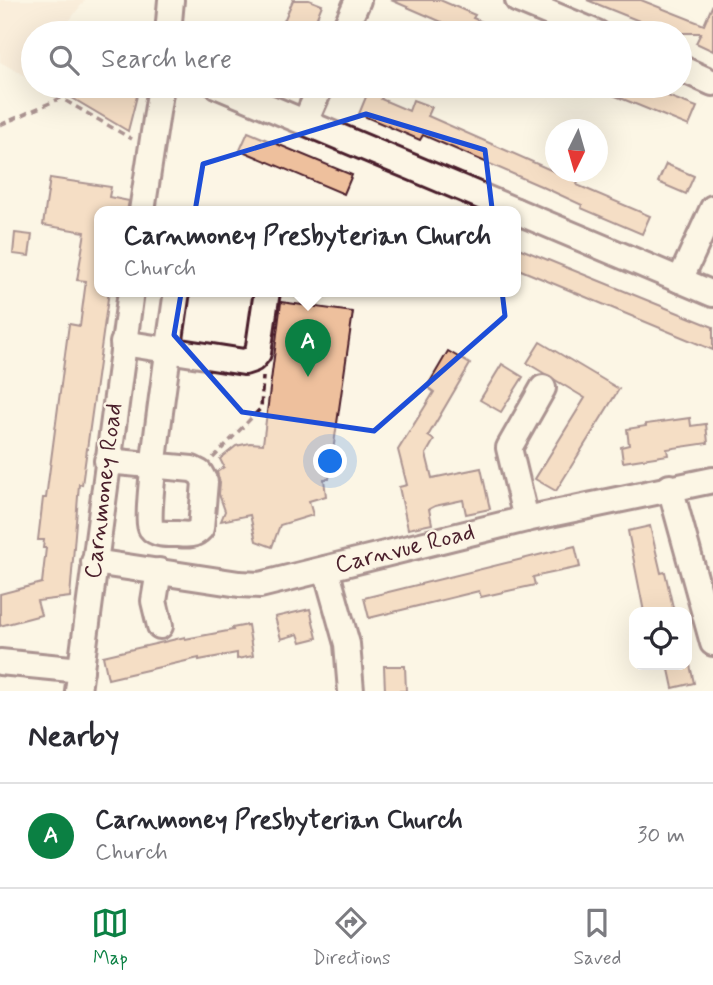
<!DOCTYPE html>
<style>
:root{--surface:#fff;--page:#f2f2f3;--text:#2b2b33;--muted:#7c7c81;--line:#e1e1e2;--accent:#0b8043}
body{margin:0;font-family:Mynerve,sans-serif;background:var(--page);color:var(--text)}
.controls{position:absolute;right:21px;bottom:21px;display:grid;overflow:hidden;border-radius:14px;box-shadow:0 7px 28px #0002}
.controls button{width:63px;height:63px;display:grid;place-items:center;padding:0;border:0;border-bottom:2px solid var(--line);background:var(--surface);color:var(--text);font:35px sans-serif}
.compass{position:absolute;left:545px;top:119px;width:63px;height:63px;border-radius:50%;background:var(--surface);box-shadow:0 7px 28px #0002;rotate:185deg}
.you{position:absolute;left:331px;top:462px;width:24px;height:24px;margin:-18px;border:5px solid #fff;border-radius:50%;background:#1a73e8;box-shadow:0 0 0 10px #1a73e833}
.badge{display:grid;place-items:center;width:46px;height:46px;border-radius:50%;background:var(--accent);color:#fff;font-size:23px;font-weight:700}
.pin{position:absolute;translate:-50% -58px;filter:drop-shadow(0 2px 4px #0008)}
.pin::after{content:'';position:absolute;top:37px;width:24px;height:21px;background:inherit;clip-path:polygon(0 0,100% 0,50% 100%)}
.popup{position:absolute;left:94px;top:206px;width:427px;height:91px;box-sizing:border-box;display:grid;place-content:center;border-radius:14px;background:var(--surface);filter:drop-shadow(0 2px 5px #0005);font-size:23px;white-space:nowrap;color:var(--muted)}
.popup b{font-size:26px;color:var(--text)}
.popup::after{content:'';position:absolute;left:50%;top:100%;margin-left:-14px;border:14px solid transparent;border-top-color:var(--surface)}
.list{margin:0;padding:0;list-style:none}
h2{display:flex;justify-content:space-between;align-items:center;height:91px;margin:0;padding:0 28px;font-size:30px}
h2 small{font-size:23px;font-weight:400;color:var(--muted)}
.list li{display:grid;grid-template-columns:46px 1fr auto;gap:21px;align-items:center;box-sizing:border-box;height:105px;padding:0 28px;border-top:2px solid var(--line)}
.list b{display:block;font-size:26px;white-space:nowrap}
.list p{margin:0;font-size:23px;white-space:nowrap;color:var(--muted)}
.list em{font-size:23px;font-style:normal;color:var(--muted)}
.icon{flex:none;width:38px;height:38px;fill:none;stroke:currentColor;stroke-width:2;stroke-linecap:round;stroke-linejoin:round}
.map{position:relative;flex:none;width:713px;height:691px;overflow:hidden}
.search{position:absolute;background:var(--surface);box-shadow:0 7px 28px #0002;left:21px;right:21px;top:21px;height:77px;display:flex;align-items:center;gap:18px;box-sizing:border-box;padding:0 24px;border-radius:38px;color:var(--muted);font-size:26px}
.sheet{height:196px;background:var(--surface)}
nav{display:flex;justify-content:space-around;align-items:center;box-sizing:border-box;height:98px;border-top:2px solid var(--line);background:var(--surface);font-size:19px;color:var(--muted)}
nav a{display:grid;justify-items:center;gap:4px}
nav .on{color:var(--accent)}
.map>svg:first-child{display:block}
.built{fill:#f8e5cf}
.building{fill:#eec09d;stroke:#4a1f2b;stroke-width:2}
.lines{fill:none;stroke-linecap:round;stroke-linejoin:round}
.minor-casing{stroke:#4a1f2b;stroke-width:30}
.path{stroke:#4a1f2b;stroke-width:3.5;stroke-dasharray:7 5;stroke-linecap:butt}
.minor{stroke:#fcf5e5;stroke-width:24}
.marked{fill:none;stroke:#1d4ed8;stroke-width:5;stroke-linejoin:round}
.labels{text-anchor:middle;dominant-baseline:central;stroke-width:5;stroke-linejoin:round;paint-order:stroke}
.street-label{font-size:24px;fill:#4a1f2b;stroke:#fcf5e5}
</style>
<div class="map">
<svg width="713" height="691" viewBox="0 0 713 691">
<rect width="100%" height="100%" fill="#fcf5e5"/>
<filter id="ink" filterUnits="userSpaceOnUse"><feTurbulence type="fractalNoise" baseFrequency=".0143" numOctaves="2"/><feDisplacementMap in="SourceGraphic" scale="14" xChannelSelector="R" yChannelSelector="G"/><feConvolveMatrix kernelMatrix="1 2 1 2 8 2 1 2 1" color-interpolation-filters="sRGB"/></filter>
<g filter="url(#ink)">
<path class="built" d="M0,0H85L60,33H33V69L27,77L0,62Z"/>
<g class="building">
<path d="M293,0H309L322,5L311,32L284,21Z"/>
<path d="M391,0H440L475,15L473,18L508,33H467Z"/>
<path d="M587,0H641L704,25L713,4V51L696,43L701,33H669Z"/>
<path d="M52,86H116L138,92L128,131Z"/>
<path d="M591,86H641L697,107L689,126Z"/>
<path d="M370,87L384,93L381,99L409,111L413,100L432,107L428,116L578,182L577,185L650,216L642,234L581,208L582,205L543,187L423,135L420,140L359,114Z"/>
<path d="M248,132L352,175L344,194L240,150Z"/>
<path d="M666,164L694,176L686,194L658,182Z"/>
<path d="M50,178L111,187L109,197L129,201L127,211H100V291H109L82,485L79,484L70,597L37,601L41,615L0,626V594L42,583L46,548H43L44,540H38L43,498H46L69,324L80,326L86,281L77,280L85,232L43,225Z"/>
<path d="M15,233L32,235L29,256L13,254Z"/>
<path d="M516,247L713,327V350L516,268Z"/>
<path d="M281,302L353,312L329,479H324L326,496L309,501L313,515L280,525L272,547L256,541L250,515L221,521L225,511L219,494L220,483L217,472L224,467L220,459L236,446L250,443L263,444Z"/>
<path d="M540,342L619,389L556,491L535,479L585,398L527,363Z"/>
<path d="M448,351L470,364L428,436L434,440L426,454L432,478L481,468L490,509L466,514L463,500L435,506L429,509L432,524L408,529L399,487L407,485L398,450L434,392L427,387Z"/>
<path d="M502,364L523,377L501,412L480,400Z"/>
<path d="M690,418L691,426L706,424L708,443L667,449L668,455L623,462L621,447L629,445L627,429L646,426V424Z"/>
<path d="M650,526L661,573L665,572L674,612H644L628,531Z"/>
<path d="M575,546L580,567L533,577L535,585L481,597L479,591L369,618L364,598Z"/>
<path d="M310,609L317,638L301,642L298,634L281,639L275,617Z"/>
<path d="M248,625L253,656L237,659V653L199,660V658L108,679L103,656L185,637V639L233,630L232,628Z"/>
<path d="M668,665H690L694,683L673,688Z"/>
<path d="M384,666H405L406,691H385Z"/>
</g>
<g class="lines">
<defs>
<g id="minor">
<path d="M518,0L597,33"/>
<path d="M168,33L171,0"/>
<path d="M343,33L358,0"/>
<path d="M680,68L713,83"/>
<path d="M218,86L516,211"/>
<path d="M305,122L321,86"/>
<path d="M142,211L161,86"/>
<path d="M516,211L713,294"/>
<path d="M680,280L713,208"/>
<path d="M123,343L244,362L253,359L258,353L267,291"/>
<path d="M107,461L192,469L200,473L205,482L201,528C194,536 187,535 177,534C169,534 156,535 151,528C143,516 173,320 177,291"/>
<path d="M670,487L713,643"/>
<path d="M526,519L509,448L543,388"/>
<path d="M94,562L239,584L260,585L526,519L713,480"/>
<path d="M326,569L347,644L351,691"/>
<path d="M159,571L154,601L160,626"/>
<path d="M0,662L81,670"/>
<path d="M78,691L131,291"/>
</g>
</defs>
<use href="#minor" class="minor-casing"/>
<g class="path">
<path d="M0,125L61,98L132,139"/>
<path d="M213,458L261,408L263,377"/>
</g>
<use href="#minor" class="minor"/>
</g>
</g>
<path d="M0 0H713V691H0ZM366,114L485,150L505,316L374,431L242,412L174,335L203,164Z" fill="#fcf5e5" fill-opacity=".55" fill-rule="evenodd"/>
<path class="marked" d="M366,114L485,150L505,316L374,431L242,412L174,335L203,164Z"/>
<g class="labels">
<g class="street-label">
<text transform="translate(104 491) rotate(-83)">Carnmoney Road</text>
<text transform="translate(405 549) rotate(-14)">Carnvue Road</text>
</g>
</g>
</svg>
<div class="controls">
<button><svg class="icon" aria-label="locate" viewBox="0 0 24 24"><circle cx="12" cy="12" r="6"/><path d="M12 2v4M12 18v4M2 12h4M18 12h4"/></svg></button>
</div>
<svg class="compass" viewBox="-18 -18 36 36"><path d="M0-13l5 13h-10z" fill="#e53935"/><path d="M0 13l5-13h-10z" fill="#7c7c81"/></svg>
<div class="you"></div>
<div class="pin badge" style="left:308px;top:377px">A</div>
<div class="popup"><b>Carnmoney Presbyterian Church</b>Church</div>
<div class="search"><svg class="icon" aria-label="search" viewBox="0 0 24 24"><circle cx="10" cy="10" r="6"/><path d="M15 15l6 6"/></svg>Search here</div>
</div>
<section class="sheet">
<h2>Nearby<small></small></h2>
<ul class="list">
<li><span class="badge">A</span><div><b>Carnmoney Presbyterian Church</b><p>Church</p></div><em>30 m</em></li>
</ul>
</section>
<nav>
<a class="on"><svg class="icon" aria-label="map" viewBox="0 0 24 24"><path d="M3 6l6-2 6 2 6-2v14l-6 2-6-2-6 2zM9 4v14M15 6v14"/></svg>Map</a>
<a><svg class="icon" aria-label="directions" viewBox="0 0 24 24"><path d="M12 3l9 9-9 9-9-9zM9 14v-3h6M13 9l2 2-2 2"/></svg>Directions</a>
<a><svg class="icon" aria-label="saved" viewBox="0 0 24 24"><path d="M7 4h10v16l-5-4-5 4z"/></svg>Saved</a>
</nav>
